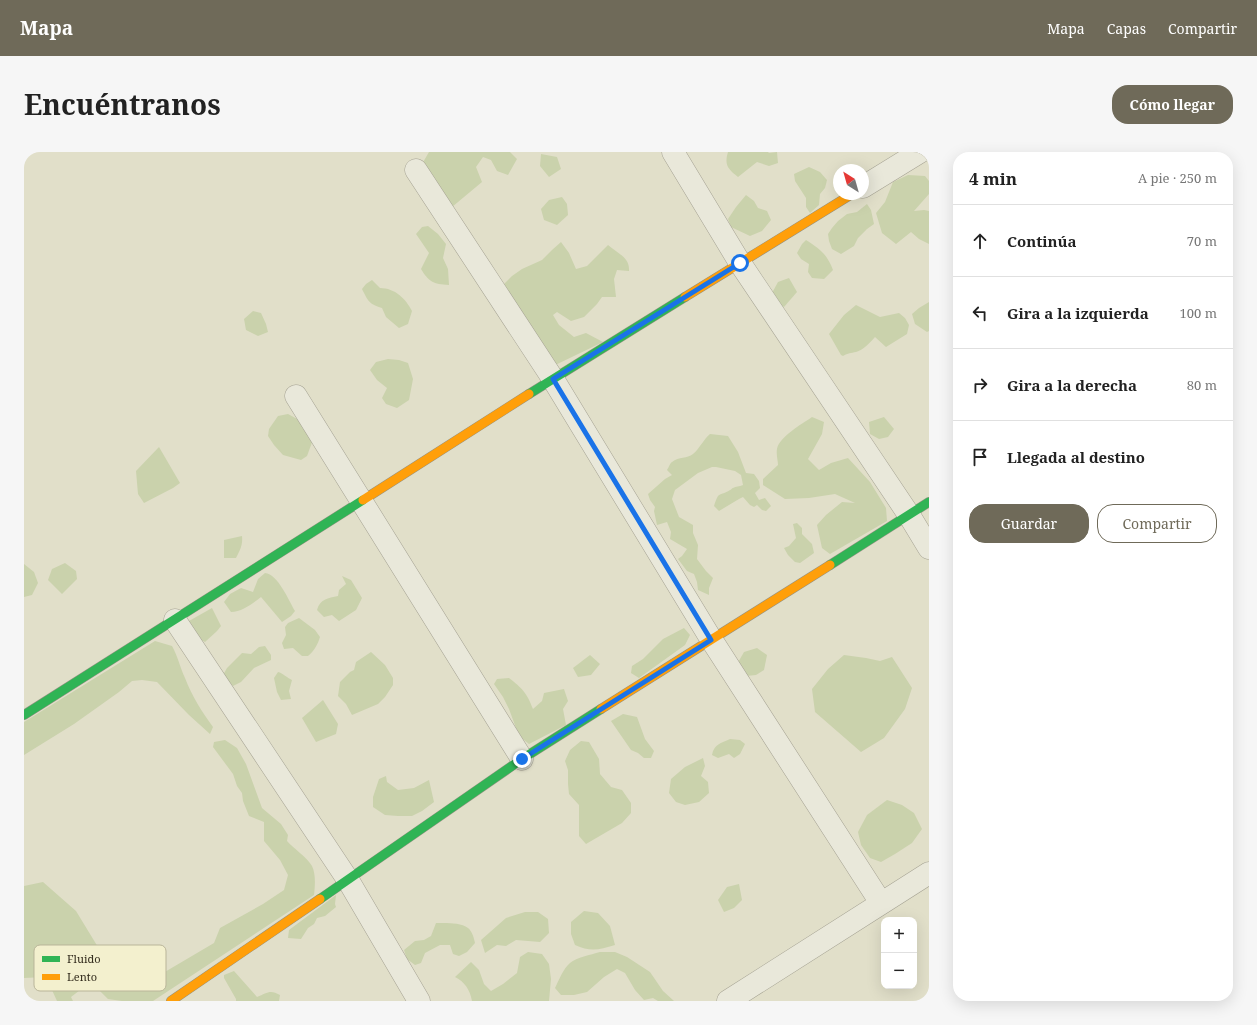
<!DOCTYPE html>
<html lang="es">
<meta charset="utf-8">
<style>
:root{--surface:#fff;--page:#f6f6f6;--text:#222;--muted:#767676;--line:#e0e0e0;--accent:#6f6a59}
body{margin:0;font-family:"Noto Serif",serif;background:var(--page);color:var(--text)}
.controls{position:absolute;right:12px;bottom:12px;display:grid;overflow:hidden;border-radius:8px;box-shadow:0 4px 16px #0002}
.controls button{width:36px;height:36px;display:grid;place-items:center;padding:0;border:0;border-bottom:1px solid var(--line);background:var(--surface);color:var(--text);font:20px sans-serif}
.compass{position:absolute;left:809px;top:12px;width:36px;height:36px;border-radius:50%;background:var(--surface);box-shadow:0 4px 16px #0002;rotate:323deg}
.stop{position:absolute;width:12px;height:12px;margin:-9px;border:3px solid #1a73e8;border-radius:50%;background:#fff}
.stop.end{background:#1a73e8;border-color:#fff;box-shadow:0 1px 4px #0008}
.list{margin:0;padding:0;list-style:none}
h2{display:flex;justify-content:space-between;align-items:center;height:52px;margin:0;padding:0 16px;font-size:17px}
h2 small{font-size:13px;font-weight:400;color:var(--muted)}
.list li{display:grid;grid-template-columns:26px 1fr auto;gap:12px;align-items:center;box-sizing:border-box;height:72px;padding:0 16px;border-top:1px solid var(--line)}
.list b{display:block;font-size:15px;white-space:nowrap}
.list em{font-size:13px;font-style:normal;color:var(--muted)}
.actions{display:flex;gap:8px;padding:12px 16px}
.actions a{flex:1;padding:9px 0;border:1px solid var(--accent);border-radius:16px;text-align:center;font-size:14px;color:var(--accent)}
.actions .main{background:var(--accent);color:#fff}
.icon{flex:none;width:22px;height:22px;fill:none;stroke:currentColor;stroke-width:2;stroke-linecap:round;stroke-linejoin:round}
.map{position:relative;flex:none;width:905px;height:849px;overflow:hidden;border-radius:16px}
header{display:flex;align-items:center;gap:24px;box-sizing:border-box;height:56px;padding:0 20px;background:var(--accent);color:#fff}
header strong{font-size:19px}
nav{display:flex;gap:22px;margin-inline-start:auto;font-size:14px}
.intro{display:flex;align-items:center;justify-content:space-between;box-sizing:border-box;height:96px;padding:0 24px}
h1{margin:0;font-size:28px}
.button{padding:10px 18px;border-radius:16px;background:var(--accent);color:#fff;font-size:14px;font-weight:700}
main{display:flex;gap:24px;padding:0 24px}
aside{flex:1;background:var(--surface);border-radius:16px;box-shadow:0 4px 16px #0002}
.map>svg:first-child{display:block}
.green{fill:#cad2ac}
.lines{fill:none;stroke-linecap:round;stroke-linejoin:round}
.street-casing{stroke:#a5a293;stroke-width:23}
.fast-casing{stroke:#959283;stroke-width:10}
.slow-casing{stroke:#959283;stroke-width:10}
.street{stroke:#e9e8da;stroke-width:22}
.fast{stroke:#30b455;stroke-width:9}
.slow{stroke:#ff9f0a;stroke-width:9}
.route{stroke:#1a73e8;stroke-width:5}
.key{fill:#f3f0ce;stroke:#b9b599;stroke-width:1}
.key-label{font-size:11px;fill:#322b1c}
</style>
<header>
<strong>Mapa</strong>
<nav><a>Mapa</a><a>Capas</a><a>Compartir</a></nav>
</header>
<div class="intro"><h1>Encuéntranos</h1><a class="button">Cómo llegar</a></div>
<main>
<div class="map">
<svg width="905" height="849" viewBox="0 0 905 849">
<rect width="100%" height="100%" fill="#e1dfc9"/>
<g class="green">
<path d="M405,0H486L493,7L484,23L473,19L467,8L459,5L452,15L458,30L428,55L398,12Z"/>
<path d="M704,0H744L745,1L753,0L754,11L745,14L733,10L714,25C704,17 700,13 704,0Z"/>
<path d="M517,2L533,5L537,17L525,25L516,14Z"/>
<path d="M785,15L796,20L803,28L801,36L796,42L795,53L786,61L782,55V46L771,29L770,22Z"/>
<path d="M884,23L901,24L905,29V42L890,59L900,58L905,59V92L895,87L887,80L872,92L858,81L852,61L861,50L869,30Z"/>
<path d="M722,43L730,49L734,56L743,59L747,68L738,79L726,84L707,75L704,67L712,55Z"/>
<path d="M538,45L543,52L544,63L533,73L520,68L517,57L525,48Z"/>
<path d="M843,52L847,58L850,72L843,77L834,86L830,94L817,102L808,97L805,89L804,82L808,76L814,69L823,62L833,60Z"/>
<path d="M404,74L414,82L422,92L419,106L424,117L425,133C409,132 405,130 397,117L405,101L392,82L398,75Z"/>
<path d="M782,88C796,97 803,102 809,118L800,127L788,126L784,120L785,112L777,107L773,101L778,92Z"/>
<path d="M537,90L545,101L552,117L563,114L584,93C594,102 606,105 605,119L593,118L590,127L592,145H578L573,152L560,165L547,169L533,160L529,163L535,173L550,185L562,181L579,190L523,217L480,132L488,124L498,117L518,108L528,98Z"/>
<path d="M765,126L773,140L760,155L749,149L748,141L754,130Z"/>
<path d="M348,128L356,136C371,136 382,147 388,159L384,172L375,176L362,165L358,156C345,152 344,149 338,137L342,132Z"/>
<path d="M905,150V179L903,180L891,172L888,162L895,156Z"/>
<path d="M832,153L856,165L875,161L881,166L885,173L883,182L862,195L851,185C846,191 839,198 832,200C827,201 824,201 819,204L817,203L805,182L820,163Z"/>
<path d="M229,159L237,161L242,172L244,180L234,184L222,178L220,167Z"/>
<path d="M364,207L375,208L384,211L389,227L385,248L373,256L362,252L358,246L363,236L353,228L346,218L352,210Z"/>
<path d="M264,262L277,269L290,285L283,304L277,308L259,303L250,293L244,284L245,277L254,264Z"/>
<path d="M788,265L800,270L798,282L784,307L795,318L807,311L824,306L846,330L862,356L863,369L806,402L798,396L793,373L802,363L818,350L831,351L811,342L785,346L761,347L739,333V327L754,313C754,309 752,302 753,297C755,285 778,272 788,265Z"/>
<path d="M860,265L870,277L864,285L855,287L846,282L845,270Z"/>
<path d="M686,282L704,284L714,300L722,321L730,322L735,329L736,336L731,341L735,348L741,346L747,354L742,359L738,358L733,353L730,355L726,353L719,345L715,347L695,359L690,354C695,338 695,345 706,338C707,338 708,336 709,336C712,334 715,335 719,333L717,323L711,319L692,315H688L674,321L651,338L648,347L655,365L669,373V381L674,393L673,407L682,419L689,426L685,436V443L674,438L673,430L670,422L663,419L654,407L658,404L663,397L646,387L647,380L643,370L633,373L630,359L631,355L626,348L624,342L641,327L648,323L643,318C645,315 646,311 648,310C655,304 663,307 669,302C676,296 679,288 686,282Z"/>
<path d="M135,295L156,331L149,336L120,351L114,342L112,319Z"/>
<path d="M773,371L778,376V382L788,392L790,401L776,411L771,410L764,403L760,396L765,394L772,386L769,372Z"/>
<path d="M218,384C219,393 216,398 212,406H200V388Z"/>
<path d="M41,411L52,419L53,427L38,442L24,428L28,417Z"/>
<path d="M0,412L10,420L14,431L8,443L0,445Z"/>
<path d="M241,421C254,422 265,449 271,459L267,464L258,470L237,445C228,452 218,460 207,460L200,450L206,442L217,436L229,440L234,427Z"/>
<path d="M318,424L327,428L338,446L332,458L315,469L308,463L300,465L293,458C296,447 304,446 314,444L315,438L322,432Z"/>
<path d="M188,456L197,474L193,479L181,490L166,482L165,469Z"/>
<path d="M275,466L291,478L296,485C294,492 290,499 284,504H278L269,496L260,497L258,491L262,483L261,475L264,471Z"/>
<path d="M660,476L666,483L661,493L615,526L607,521L608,514L619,507L639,487Z"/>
<path d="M131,489L148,494C154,505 156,515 161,526C168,544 178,560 189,575L186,582L165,563L133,530L118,528L108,529L95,540L50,572L0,603V570Z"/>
<path d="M241,494L247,503V508L230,516L217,530L209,534L199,523L203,516L218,501L227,502L235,495Z"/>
<path d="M733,496L743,503L740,518L732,523L722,524L712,514L720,500Z"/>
<path d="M347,500L361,513L369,526V533L361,545L354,552L328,563L322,552L314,544L316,530L326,520L330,518L332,510Z"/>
<path d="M566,503L576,512L567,523L554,525L549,516Z"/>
<path d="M820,503L842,506L856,509L868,505L888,536L881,557L860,586L837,600L791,560L788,537L804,517Z"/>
<path d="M254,520C259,521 263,526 268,528L265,539L267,547L257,548L253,540L250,526Z"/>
<path d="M485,526C498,536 503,541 509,557L518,549L520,541L540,537L544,549L539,557L542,573L505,592L495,584L485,557L479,545L470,532L473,527Z"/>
<path d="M299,548L314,572L312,582L292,590L278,566Z"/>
<path d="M599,562L613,565L621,587L630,599L627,606H620L614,601L607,598L587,569Z"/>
<path d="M706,587L716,588L721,592L716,602L710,606L705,602L694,606L688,603C690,592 697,591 706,587Z"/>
<path d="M201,588L213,596L222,612L238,656L257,672L264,683L263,689C270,697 283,705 288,714C292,722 291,734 290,743L129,849H98L84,847L70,833L81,822L88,819L100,826L121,835L134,824L190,791L196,776L239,752L260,738L264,723L256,708L240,689V670L225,664L219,649L218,641L213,634L209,622L189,595L190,590Z"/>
<path d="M557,589L565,590L575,607L576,622L587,635L598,638L607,651V661L598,671L562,692L555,684V653L545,642L544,632V618L541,609L546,598Z"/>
<path d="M679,606L681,614L677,624L684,630L685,641L675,650L661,653L652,650L645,641L647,627L661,615Z"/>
<path d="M362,624L363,630L374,638L390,636L405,628L410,650L398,659L388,664H374L361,663L349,655V645L355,627Z"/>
<path d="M863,648L878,653L890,661L898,677L888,691L871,702L857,710L846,706L837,693L834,680L843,663Z"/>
<path d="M19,730L52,759L77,800L78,814L73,825L47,845L49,849H33L22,825L0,826V734Z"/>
<path d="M715,732L718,748L710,756L700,760L694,748L703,735Z"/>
<path d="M312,743L311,752L312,755L301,764L293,766L290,772L284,776L277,787L264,786L265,778Z"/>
<path d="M560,759L574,761L586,774L591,793C575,798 566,800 551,793L547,782V770Z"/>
<path d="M501,760H514L524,767L525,781L516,790L492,788L482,794L473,793L461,801L457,788L482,766Z"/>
<path d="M412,771C421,771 436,770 444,776C448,779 450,786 451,791L443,800L435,804L429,802L426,793H416L401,801L397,811L391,813L383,807L380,798L391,789L400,788L407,784Z"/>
<path d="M504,800L518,802L525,812L527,827L525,849H448C446,838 441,830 431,825L447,810L455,818L460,832L467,839L479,832L493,821L496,805Z"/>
<path d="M576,800H591L603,805L626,820L639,839L650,849H634L629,846L620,848L611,838L601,821L593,817L580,825L563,840L550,843H537L531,836C535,828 539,817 546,811C553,805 566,803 576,800Z"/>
<path d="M210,819L233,845C243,841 246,837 256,843L255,849H212V847L200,826V823Z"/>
</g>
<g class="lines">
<defs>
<g id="street">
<path d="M649,0L716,111L885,363L905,396"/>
<path d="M392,18L529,227L687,487L857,751"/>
<path d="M839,35L896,0"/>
<path d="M272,244L498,607"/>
<path d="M151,468L324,728L395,849"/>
<path d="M704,849L905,721"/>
</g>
<g id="fast">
<path d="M505,242L661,145"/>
<path d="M806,413L905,350"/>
<path d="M0,563L339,348"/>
<path d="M296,747L498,607L577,557"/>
</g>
<g id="slow">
<path d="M661,145L828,42"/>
<path d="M339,348L505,242"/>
<path d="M577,557L806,413"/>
<path d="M147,849L296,747"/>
</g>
</defs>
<use href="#street" class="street-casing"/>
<use href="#fast" class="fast-casing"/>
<use href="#slow" class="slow-casing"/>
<use href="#street" class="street"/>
<use href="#fast" class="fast"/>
<use href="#slow" class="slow"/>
</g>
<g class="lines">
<path class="route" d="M498,607L687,488L529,227L716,111"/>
</g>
<rect x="10" y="793" width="132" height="46" rx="6" class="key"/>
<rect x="18" y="804" width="18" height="6" fill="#30b455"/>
<rect x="18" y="822" width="18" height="6" fill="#ff9f0a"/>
<g class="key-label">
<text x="43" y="811">Fluido</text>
<text x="43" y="829">Lento</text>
</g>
</svg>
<div class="controls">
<button>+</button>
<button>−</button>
</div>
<svg class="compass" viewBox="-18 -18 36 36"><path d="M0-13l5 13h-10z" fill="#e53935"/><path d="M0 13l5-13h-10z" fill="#767676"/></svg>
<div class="stop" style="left:716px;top:111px"></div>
<div class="stop end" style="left:498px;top:607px"></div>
</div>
<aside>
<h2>4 min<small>A pie · 250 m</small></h2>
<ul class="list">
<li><svg class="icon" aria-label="ahead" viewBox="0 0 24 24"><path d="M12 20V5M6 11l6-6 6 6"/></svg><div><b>Continúa</b></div><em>70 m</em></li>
<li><svg class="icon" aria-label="left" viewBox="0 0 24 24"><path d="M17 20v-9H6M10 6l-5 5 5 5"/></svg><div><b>Gira a la izquierda</b></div><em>100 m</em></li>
<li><svg class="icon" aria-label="right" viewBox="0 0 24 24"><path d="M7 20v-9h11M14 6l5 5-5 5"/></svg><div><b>Gira a la derecha</b></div><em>80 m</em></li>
<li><svg class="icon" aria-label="arrive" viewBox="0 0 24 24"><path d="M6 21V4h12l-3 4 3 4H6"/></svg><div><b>Llegada al destino</b></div></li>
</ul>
<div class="actions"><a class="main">Guardar</a><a>Compartir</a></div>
</aside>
</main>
